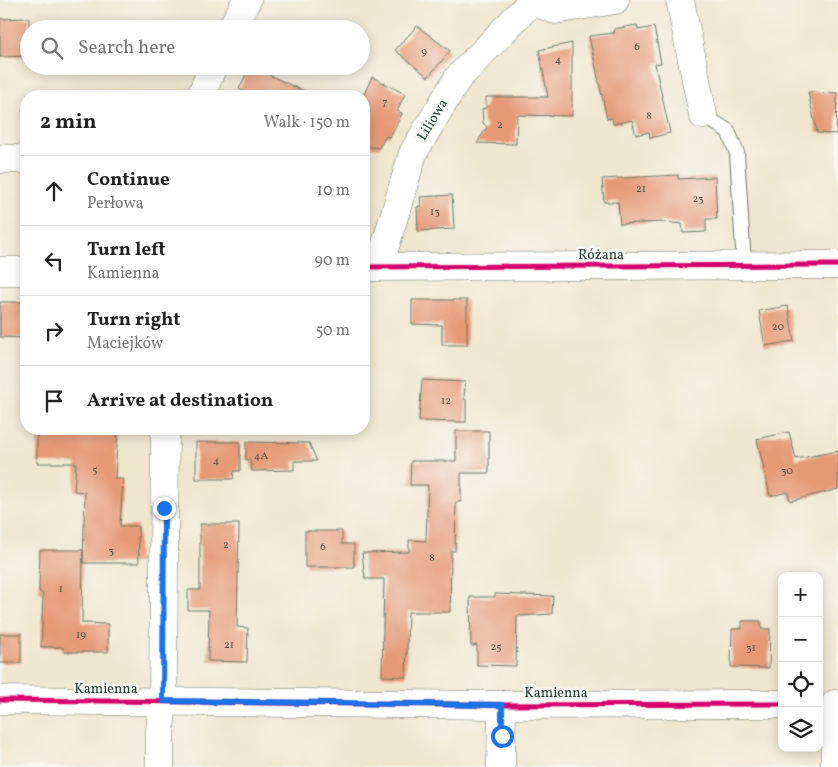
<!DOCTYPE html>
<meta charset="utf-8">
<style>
:root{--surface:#fff;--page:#f2f2f2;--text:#222;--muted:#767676;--line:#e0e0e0}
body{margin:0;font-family:Vollkorn,serif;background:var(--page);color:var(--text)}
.controls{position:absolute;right:15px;bottom:15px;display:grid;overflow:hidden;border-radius:10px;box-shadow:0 2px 12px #0003}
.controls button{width:45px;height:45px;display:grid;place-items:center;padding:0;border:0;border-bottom:1px solid var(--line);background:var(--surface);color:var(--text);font:25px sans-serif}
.stop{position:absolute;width:15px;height:15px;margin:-11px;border:4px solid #1a73e8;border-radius:50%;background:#fff}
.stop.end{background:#1a73e8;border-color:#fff;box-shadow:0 1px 5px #0008}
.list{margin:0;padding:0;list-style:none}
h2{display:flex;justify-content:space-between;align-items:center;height:65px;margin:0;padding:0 20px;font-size:21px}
h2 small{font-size:16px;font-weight:400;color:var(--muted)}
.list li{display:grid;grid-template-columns:32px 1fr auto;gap:15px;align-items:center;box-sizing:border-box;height:70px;padding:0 20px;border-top:1px solid var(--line)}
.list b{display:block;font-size:19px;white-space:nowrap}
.list p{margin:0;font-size:16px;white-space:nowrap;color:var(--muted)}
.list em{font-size:16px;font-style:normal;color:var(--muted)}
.icon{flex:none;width:28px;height:28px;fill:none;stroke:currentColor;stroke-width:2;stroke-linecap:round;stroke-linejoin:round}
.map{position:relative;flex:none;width:838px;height:767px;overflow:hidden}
.search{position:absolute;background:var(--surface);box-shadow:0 2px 12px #0003;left:20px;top:20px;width:350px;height:55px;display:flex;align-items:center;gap:12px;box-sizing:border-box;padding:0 18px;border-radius:28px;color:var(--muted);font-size:19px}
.panel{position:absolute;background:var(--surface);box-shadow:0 2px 12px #0003;left:20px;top:90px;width:350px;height:345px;border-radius:20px}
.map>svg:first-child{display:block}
.building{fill:#e69975}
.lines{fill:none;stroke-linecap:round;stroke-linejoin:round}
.lane-casing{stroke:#68786a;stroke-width:16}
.street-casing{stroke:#68786a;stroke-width:29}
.lane{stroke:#fff;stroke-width:14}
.street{stroke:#fff;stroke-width:28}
.cycleway-casing{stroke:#f6f6f2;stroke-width:8}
.cycleway{stroke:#d6006c;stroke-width:5}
.route{stroke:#1a73e8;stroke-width:6}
.labels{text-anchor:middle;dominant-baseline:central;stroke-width:5;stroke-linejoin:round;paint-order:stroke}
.number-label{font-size:11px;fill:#515444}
.street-label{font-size:14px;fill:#1f3d34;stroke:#f6f6f2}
</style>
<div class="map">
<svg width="838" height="767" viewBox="0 0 838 767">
<rect width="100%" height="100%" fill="#f6f6f2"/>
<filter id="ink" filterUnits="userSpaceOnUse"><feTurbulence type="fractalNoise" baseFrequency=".02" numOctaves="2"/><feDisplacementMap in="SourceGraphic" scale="10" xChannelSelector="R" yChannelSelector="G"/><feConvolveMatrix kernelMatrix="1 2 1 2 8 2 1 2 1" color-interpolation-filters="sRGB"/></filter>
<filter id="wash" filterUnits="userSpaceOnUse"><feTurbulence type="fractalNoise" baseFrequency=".0096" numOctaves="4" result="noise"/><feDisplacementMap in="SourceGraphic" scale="20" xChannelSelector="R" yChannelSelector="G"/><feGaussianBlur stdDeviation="1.12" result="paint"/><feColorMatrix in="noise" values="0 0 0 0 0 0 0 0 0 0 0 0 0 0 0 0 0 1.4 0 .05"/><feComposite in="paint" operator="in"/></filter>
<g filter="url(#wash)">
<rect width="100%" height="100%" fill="#efe6ce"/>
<g id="blocks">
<g class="building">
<path d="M29,18V56L0,57V19Z"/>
<path d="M637,25L638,30L654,27L661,63L655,64L670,133L650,138L649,132L636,135L632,120L613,124L612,118L607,119L589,36L615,33L614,29Z"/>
<path d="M417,26L450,51L428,77L395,50Z"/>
<path d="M572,43V116L517,115L516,144L477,143L487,127L483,123L482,109L486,108V97H548L539,50Z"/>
<path d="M250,66L314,96H253L239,89Z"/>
<path d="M372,77L405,94L397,111L402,113L396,126L389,137L386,136L379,148L364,146V94Z"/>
<path d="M808,92L837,93L836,134L817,133Z"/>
<path d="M678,175V179L715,177L717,219H706V232L683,233L682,224L665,222L620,224L618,202H604L602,179Z"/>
<path d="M452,195L454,229L418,231L417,207L421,206L420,197Z"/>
<path d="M412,300H467V345H442V325L412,324Z"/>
<path d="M0,302H26V338L0,337Z"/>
<path d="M788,306L794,341L765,346L759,311Z"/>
<path d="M422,380L465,382L464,399L466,400V422L419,421Z"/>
<path d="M76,429H118L115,479H123L120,526H138L139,563H83L85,492L74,491L76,463H37V431L76,432Z"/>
<path d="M456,431H489V473H461V502H456L455,551H451L450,612H408L406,677L382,676L384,579H365L362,553L409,552V540L426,541L428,485H410L411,461H456Z"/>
<path d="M789,432L796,459L838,451V489L790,501L788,492L770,496L757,439Z"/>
<path d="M196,442H240V471H234L233,479H196Z"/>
<path d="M246,442L309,443L317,461H294V470L252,471L250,460H246Z"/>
<path d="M200,524H239L237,627L248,628L247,662L208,661L209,610H188V590H200Z"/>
<path d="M305,531H342V544H354V567H305Z"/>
<path d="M40,550H83L82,623L108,624V652H63V647H41L43,594L39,591Z"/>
<path d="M495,594L553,596L552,614L517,616L516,666L477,665V645L471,646L470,597H495Z"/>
<path d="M742,621H761V629H770L769,668L731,667L732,629H742Z"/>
<rect x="0" y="634" width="21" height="29"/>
</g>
</g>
</g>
<g filter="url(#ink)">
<use href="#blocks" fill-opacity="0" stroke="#68786a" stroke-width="1"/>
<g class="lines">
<defs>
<path id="lane" d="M703,115L728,131L737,153L744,265"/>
<g id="street">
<path d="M680,0L703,115"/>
<path d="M532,1L555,10L615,0"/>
<path d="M231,29L247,0"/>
<path d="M201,96L213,66"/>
<path d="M0,159H26"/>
<path d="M384,266V250L413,153L458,78L533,0"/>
<path d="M364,267L838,265"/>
<path d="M0,271H26"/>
<path d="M0,700L502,705L782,704"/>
<path d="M160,767V730L163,701L165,429"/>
<path d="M501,767L502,705"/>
<path d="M835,767V704"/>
</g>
</defs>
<use href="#lane" class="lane-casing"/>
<use href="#street" class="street-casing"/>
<use href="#lane" class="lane"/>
<use href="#street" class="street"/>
<defs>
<g id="cycleway">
<path d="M364,267L838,265"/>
<path d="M0,700L502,705L782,704"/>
</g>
</defs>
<use href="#cycleway" class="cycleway-casing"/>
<use href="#cycleway" class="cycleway"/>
</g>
</g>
<g class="lines" filter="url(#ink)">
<path class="route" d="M164,508L163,701L502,705V736"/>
</g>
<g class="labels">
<g class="number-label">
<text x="637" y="47">6</text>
<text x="424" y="52">9</text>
<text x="558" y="60">4</text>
<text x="385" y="102">7</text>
<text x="649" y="116">8</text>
<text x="500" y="125">2</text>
<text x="641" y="189">21</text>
<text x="698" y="199">23</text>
<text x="435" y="212">13</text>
<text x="778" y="327">20</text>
<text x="446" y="401">12</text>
<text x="261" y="456">4A</text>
<text x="216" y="461">4</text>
<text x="95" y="470">5</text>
<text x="787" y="471">30</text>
<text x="226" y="545">2</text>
<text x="323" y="547">6</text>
<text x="111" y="551">3</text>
<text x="432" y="558">8</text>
<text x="61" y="589">1</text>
<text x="81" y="635">19</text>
<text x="229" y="645">21</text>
<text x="496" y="647">25</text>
<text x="751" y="648">31</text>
</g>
<g class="street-label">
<text transform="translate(433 120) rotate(-59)">Liliowa</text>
<text x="601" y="255">Różana</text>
<text x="106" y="689">Kamienna</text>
<text x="556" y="693">Kamienna</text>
</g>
</g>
</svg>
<div class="controls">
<button>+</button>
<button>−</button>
<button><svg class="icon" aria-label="locate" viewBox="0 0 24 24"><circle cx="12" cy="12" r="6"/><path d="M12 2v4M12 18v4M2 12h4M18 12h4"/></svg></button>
<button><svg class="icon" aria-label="layers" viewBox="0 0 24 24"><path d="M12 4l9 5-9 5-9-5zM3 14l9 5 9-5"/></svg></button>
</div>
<div class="stop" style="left:502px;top:736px"></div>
<div class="stop end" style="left:164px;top:508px"></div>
<div class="search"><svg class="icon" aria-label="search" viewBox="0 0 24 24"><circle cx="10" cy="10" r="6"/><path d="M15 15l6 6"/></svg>Search here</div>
<section class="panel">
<h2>2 min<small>Walk · 150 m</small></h2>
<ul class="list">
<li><svg class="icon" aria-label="ahead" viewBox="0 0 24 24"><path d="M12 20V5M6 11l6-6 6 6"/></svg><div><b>Continue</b><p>Perłowa</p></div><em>10 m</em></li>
<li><svg class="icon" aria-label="left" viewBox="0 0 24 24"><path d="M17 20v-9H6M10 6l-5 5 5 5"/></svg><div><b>Turn left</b><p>Kamienna</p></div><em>90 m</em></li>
<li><svg class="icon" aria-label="right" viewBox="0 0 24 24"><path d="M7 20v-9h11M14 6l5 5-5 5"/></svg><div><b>Turn right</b><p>Maciejków</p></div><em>50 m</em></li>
<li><svg class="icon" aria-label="arrive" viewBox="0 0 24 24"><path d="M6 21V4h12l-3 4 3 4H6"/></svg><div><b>Arrive at destination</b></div></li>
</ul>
</section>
</div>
